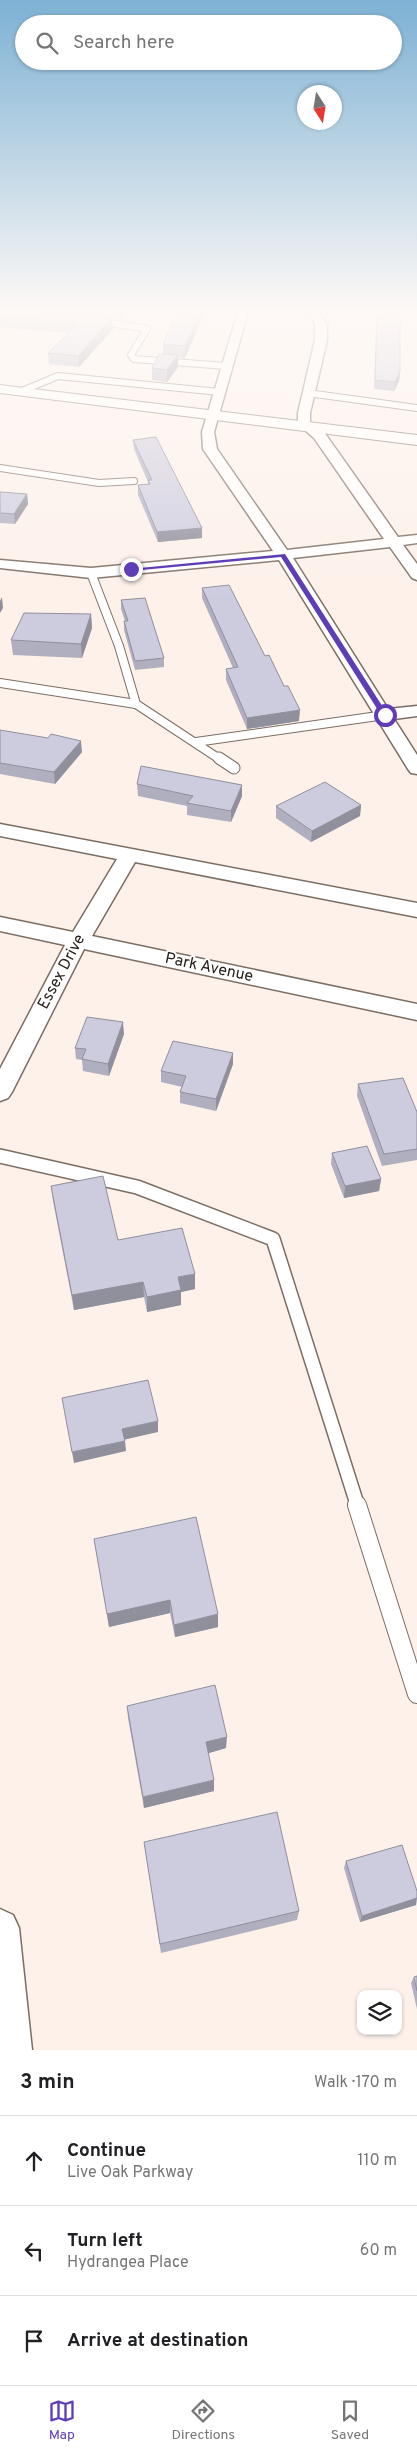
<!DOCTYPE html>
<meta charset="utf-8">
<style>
:root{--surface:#fff;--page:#f2f2f2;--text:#202124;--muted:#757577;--line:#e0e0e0;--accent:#5f3db6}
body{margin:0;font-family:Overpass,sans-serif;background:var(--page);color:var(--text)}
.controls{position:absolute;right:15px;bottom:15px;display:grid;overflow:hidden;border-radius:10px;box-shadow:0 1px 4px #0004}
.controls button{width:45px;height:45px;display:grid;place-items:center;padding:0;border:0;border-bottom:1px solid var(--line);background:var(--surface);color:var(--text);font:25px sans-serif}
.compass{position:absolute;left:297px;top:85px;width:45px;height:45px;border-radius:50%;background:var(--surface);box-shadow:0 1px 4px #0004;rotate:168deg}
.stop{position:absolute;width:15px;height:15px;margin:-11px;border:4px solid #5f3db6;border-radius:50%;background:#fff}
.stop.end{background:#5f3db6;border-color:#fff;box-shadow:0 1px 5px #0008}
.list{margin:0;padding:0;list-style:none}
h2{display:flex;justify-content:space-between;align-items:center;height:65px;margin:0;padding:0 20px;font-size:21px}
h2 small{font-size:16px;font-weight:400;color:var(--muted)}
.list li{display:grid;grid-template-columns:32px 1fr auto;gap:15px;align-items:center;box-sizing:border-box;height:90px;padding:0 20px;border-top:1px solid var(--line)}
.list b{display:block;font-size:19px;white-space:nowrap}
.list p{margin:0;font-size:16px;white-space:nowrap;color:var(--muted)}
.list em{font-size:16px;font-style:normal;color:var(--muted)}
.icon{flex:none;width:28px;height:28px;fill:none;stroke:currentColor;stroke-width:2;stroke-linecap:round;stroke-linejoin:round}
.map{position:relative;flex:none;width:417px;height:2050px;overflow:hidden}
.search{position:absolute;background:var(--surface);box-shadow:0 1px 4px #0004;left:15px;right:15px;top:15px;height:55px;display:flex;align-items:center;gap:12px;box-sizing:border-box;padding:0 18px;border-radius:28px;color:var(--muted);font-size:19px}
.sheet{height:335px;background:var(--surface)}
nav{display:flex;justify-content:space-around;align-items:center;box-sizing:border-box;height:70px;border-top:1px solid var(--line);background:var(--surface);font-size:14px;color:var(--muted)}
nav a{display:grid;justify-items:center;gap:2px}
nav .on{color:var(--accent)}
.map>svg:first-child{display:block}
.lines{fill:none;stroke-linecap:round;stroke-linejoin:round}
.lane-far4-casing{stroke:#7c6d62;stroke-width:8}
.lane-far3-casing{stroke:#7c6d62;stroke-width:10}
.lane-far2-casing{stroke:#7c6d62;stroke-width:13}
.lane-far1-casing{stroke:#7c6d62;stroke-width:16}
.lane-casing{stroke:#7c6d62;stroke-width:20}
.street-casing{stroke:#7c6d62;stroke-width:3}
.primary-casing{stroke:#7c6d62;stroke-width:2}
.lane-far4{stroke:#fff;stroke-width:6}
.lane-far3{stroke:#fff;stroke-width:8}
.lane-far2{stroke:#fff;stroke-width:11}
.lane-far1{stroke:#fff;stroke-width:13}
.lane{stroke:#fff;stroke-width:18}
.street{fill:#fff;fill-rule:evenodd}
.primary{fill:#fff;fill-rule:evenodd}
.wall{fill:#b0afc0}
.shaded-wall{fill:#908f9c}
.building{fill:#cdccdf;stroke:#908f9c}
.route{fill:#5f3db6}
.labels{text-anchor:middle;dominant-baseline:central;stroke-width:4;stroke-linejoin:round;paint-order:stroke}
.street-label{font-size:16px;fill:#28211d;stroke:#fff}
</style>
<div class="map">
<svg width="417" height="2050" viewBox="0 0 417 2050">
<rect width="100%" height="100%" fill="#fdf1ea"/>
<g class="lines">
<defs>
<g id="lane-far4">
<path d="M98,321L147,329L131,355L134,359L226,366"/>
<path d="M22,391L58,376L219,392"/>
<path d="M308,393L417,408"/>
<path d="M0,468L99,483L134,481"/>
</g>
<g id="lane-far3">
<path d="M91,573L119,646L136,704"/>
<path d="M0,683L136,704L221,760"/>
<path d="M196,742L385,715"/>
</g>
<path id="lane-far2" d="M219,758L234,768"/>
<path id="lane-far1" d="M0,1156L137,1187L273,1239L358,1507"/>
<path id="lane" d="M357,1505L417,1694"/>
<g id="street">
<path d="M238,312H248L214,432L217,449L287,550L384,539L314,438L298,424V413L315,340V324L308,312H318L327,324V340L310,413V423L324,432L398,537L417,535V543L403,545L417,564V580L412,578L390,547L293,558L388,709L417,706V716L394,719L417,755V774L411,773L408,769L279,560L91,578L0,568V560L91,568L273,551L203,449L202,432Z"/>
<path d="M0,824L417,903V917L135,862L92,936L417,1004V1020L84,949L12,1092L8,1098L0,1101V1069L65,945L0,931V917L73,932L117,859L0,836Z"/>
<path d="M0,1909L13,1915L19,1928L32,2050H0Z"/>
</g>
<path id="primary" d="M0,385L417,435V445L0,393Z"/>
</defs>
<use href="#lane-far4" class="lane-far4-casing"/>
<use href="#lane-far3" class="lane-far3-casing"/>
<use href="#lane-far2" class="lane-far2-casing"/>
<use href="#lane-far1" class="lane-far1-casing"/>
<use href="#lane" class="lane-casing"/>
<use href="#street" class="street-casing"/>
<use href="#primary" class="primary-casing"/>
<use href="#lane-far4" class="lane-far4"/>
<use href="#lane-far3" class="lane-far3"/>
<use href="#lane-far2" class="lane-far2"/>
<use href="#lane-far1" class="lane-far1"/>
<use href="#lane" class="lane"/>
<use href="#street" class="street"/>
<use href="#primary" class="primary"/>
</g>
<g class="wall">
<path d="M0,312H128L121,319L112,318L113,329L79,367L49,364L48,353L68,333L0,327Z"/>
<path d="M205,312L185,358L178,357V367L167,382L152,380V368L163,354V344Z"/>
<path d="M377,312H400V372L399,381L394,391L374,389Z"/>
<path d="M133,440L202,538L158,542L138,495V485L148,484V482L134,449Z"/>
<path d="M0,492L27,494L28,504L15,524L0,523Z"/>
<path d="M202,588L265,656L284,686L299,721L247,729L226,680V669L233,668L202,598Z"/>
<path d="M121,600L164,658V667L135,670L124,630V621H125L121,609Z"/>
<path d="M91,614L92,628L82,658L13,655L11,640Z"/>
<path d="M0,730L82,752L55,784L0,774Z"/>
<path d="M137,784L242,796L231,822L187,815V806L138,796Z"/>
<path d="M361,805L360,816L311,842L276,818V806Z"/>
<path d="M124,1034L109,1076L83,1071L82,1060L76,1059L75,1048Z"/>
<path d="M233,1064L216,1111L180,1103V1092L182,1087L161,1082V1071Z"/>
<path d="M358,1084L417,1112V1160L382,1166L357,1096Z"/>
<path d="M332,1153L381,1179L379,1191L344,1198L331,1164Z"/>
<path d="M51,1186L118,1240L195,1289L181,1292V1305L147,1312L144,1297L74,1310L53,1201Z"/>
<path d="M94,1539L218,1627L175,1637L170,1613L109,1627Z"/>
<path d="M127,1706L226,1748L208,1753L214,1780V1791L144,1808L128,1718Z"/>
<path d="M144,1842L299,1911L297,1920L161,1953Z"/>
<path d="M346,1861L417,1891L416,1905L360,1922L344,1868Z"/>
<path d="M417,1976V2009L411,1983L414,1977Z"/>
</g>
<g class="shaded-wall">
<path d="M120,312H128L121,319Z"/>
<path d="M200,312H205L185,358V346Z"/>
<path d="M112,318L113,329L79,367L78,356Z"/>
<path d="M178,355V367L167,382V370Z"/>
<path d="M400,372L399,381L394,391L395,382Z"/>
<path d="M27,494L28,504L15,524L14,514Z"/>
<path d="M202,528V538L158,542L157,532Z"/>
<path d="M2,597L3,608L0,613V601Z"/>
<path d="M91,614L92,628L82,658L81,644Z"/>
<path d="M300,710L299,721L247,729V718Z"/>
<path d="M81,741L82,752L55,784L54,772Z"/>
<path d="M242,785V796L231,822V811Z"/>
<path d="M361,805L360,816L311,842L312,831Z"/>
<path d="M123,1022L124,1034L109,1076L108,1064Z"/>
<path d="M233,1053V1064L216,1111V1099Z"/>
<path d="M381,1179L379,1191L344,1198L345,1186Z"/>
<path d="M195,1274V1289L181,1292V1305L147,1312V1297L178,1277Z"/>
<path d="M143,1282L144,1297L74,1310L72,1295Z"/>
<path d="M158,1421V1432L123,1440L122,1429Z"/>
<path d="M125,1441L126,1451L74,1463L72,1452Z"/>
<path d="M170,1600V1613L109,1627L107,1614Z"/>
<path d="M218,1614V1627L175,1637L174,1625Z"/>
<path d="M227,1737L226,1748L206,1754V1742Z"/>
<path d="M214,1780V1791L144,1808L143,1797Z"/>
<path d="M417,1898L416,1905L360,1922L362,1916Z"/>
</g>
<g class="building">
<path d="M0,312H54L112,318L78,356L48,353L78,324L0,317Z"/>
<path d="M178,312H200L185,346L163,344Z"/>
<path d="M377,312H400V372L395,382L375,380Z"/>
<path d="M159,354L178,355L167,370L152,368Z"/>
<path d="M156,437L202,528L157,532L138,485L150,484L148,480H152L133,440Z"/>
<path d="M0,492L27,494L14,514L0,513Z"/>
<path d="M229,585L265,656L269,655L284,686H288L300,710L247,718L226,669L238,667L202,588Z"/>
<path d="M145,598L164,658L135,661L124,621H128L121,600Z"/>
<path d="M24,613L91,614L81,644L11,640Z"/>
<path d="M0,730L48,738L51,734L81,741L54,772L0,763Z"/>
<path d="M141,766L242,785L231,811L187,803L193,796L137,784Z"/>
<path d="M325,782L361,805L312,831L276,806Z"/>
<path d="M87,1017L123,1022L108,1064L82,1059L86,1049L75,1048Z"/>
<path d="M173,1041L233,1053L216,1099L180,1092L186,1076L161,1071Z"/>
<path d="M403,1078L417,1112V1149L384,1154L358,1084Z"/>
<path d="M367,1146L381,1179L345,1186L332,1153Z"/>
<path d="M103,1176L118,1240L182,1228L195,1274L178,1277L181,1290L147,1297L143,1282L72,1295L51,1186Z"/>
<path d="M148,1380L158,1421L122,1429L125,1441L72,1452L62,1398Z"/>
<path d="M196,1517L218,1614L174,1625L170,1600L107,1614L94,1539Z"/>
<path d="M215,1685L227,1737L206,1742L214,1780L143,1797L127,1706Z"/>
<path d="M277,1812L299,1911L160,1944L144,1842Z"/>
<path d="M402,1845L417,1891V1898L362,1916L346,1861Z"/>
<path d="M417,1976V1991L414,1977Z"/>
</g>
<linearGradient id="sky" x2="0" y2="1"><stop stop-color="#7db1d4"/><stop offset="0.52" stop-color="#fef9f6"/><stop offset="1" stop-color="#fef9f6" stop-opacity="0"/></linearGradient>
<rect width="417" height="599" fill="url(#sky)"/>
<path class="route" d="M285,554L388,715L387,716L381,715L281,557L131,571L129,569Z"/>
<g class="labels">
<g class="street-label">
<text transform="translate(209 968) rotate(12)">Park Avenue</text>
<text transform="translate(62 972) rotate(-62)">Essex Drive</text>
</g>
</g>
</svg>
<div class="controls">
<button><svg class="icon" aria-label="layers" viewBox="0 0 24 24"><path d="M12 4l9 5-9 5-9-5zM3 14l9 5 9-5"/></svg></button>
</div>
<svg class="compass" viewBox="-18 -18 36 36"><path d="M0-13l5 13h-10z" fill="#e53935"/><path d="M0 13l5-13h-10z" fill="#757577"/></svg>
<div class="stop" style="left:385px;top:715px"></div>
<div class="stop end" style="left:131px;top:569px"></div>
<div class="search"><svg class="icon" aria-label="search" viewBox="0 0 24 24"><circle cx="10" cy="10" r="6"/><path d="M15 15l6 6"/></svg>Search here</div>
</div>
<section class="sheet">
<h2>3 min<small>Walk · 170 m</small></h2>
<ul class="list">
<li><svg class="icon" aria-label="ahead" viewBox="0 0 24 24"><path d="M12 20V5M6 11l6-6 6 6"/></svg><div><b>Continue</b><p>Live Oak Parkway</p></div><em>110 m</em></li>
<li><svg class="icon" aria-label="left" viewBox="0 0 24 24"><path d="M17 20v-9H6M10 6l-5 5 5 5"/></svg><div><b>Turn left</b><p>Hydrangea Place</p></div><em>60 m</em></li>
<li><svg class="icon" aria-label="arrive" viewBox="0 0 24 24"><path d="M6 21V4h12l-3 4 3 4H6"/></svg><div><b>Arrive at destination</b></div></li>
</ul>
</section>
<nav>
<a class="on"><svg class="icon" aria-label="map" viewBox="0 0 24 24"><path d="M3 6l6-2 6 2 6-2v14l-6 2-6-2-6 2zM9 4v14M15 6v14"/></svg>Map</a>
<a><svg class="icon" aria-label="directions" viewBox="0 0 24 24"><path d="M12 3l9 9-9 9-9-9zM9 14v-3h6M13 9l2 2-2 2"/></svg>Directions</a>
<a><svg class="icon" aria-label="saved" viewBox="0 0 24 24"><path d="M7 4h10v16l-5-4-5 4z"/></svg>Saved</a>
</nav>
